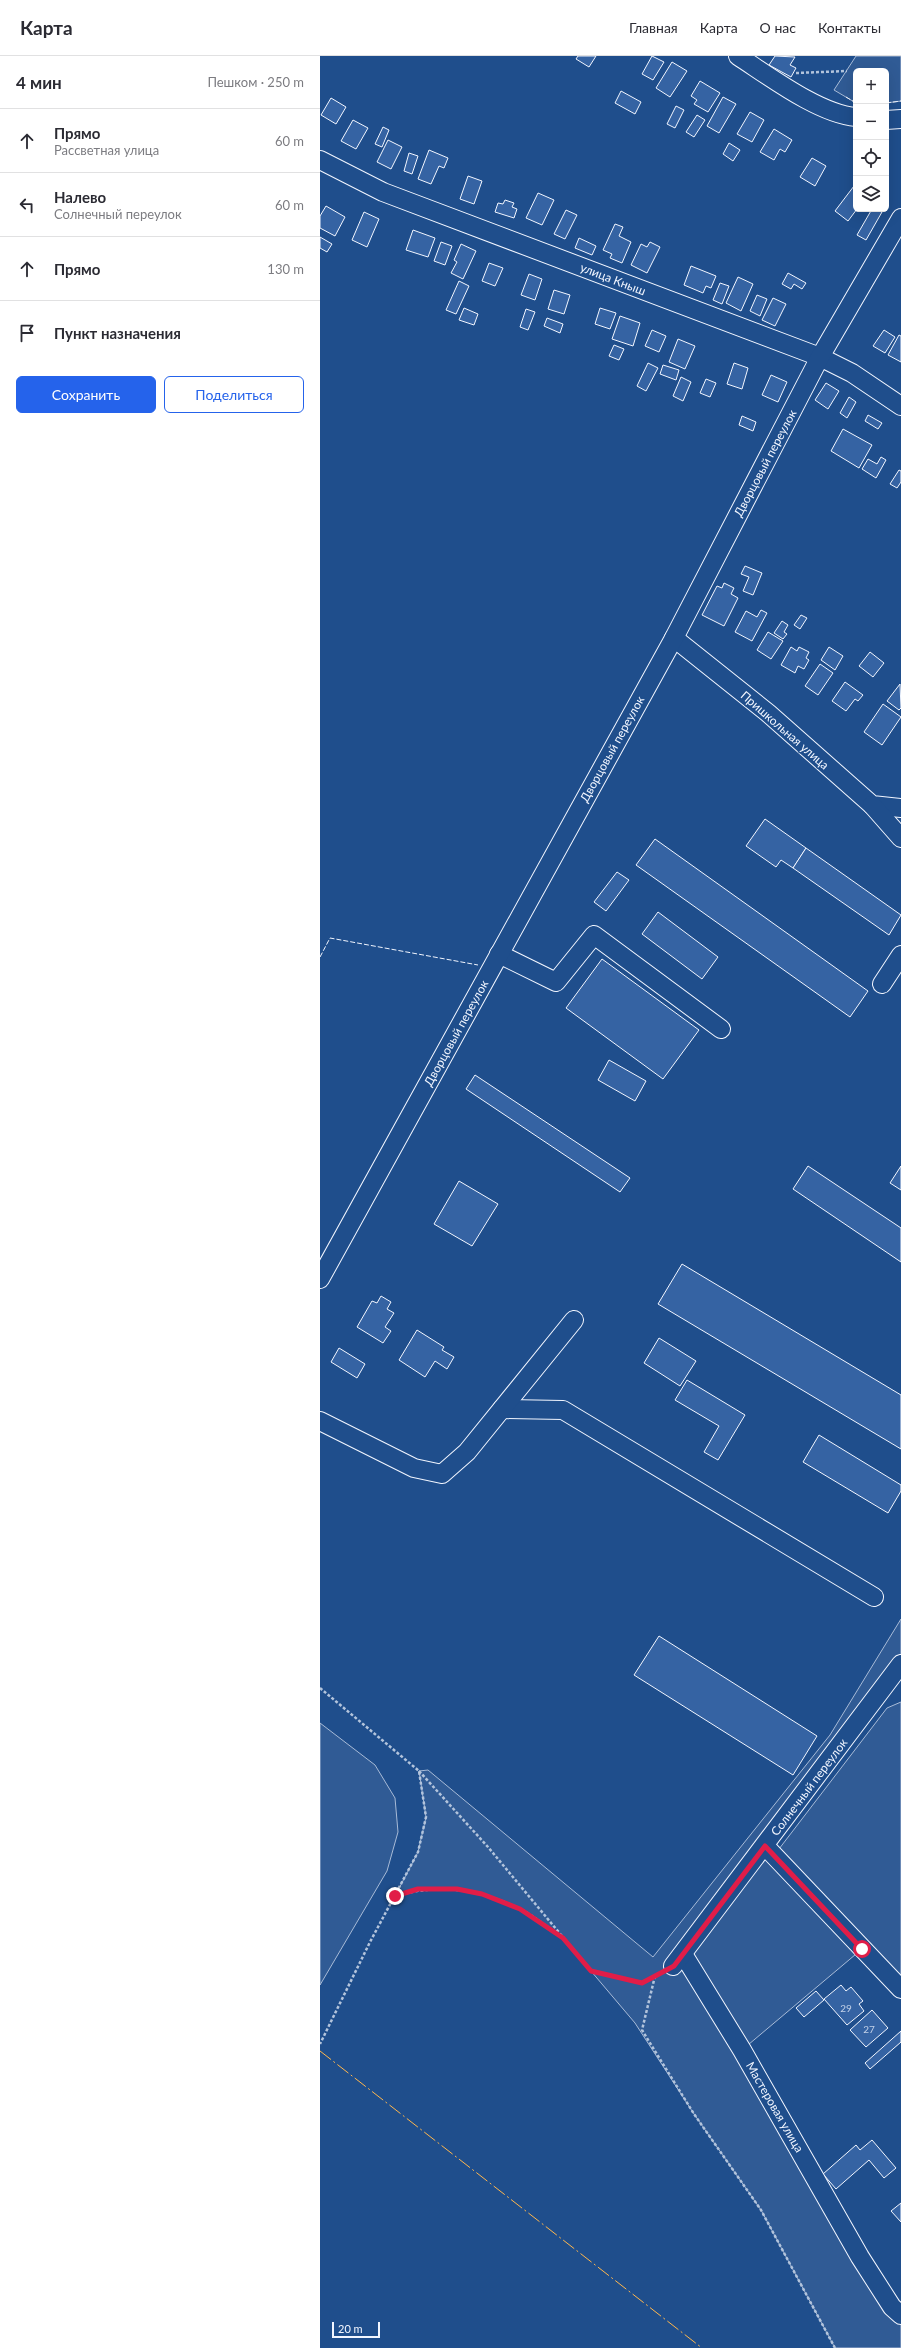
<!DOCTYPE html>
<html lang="ru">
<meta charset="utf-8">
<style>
:root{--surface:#fff;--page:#f7f7f7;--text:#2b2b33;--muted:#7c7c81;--line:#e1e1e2;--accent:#2563eb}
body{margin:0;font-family:Lato,sans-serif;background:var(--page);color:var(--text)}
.controls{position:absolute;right:12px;top:12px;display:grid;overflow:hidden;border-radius:6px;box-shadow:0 4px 16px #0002}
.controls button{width:36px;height:36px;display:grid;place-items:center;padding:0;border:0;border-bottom:1px solid var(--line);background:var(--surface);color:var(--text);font:20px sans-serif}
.scale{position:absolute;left:12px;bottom:10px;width:48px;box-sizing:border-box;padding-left:4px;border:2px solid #f2f6ff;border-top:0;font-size:11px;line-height:14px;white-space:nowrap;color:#f2f6ff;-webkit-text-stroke:3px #1f4e8c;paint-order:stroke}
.stop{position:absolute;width:12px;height:12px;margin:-9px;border:3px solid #e11d48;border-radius:50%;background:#fff}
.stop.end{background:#e11d48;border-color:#fff;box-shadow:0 1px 4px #0008}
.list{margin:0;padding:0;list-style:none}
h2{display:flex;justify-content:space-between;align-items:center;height:52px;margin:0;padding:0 16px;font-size:17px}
h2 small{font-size:13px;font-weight:400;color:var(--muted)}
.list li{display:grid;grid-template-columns:26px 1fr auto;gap:12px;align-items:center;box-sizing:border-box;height:64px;padding:0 16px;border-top:1px solid var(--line)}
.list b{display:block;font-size:15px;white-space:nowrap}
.list p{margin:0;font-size:13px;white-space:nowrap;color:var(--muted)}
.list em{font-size:13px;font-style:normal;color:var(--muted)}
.actions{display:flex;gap:8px;padding:12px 16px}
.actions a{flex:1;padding:9px 0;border:1px solid var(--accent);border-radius:6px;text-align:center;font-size:14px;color:var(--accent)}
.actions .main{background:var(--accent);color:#fff}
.icon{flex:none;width:22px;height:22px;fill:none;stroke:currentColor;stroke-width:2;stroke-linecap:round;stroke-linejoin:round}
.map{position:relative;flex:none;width:581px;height:2292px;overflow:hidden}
header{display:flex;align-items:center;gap:24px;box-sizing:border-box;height:56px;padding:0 20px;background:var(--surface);border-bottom:1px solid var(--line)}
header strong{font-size:19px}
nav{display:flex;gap:22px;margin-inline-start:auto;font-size:14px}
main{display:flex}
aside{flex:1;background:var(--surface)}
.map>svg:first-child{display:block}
.built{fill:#305b95;stroke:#a8bbd7}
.building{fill:#3563a3;stroke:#f2f6ff}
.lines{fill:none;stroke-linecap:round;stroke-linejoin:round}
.minor-casing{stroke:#f2f6ff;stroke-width:20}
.path{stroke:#b3c4dc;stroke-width:2.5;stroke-dasharray:3 2;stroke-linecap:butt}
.minor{stroke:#1f4e8c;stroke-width:18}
.fence{stroke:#f2f6ff;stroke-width:1;stroke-dasharray:5 2;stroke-linecap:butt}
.power{stroke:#ffb74d;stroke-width:1;stroke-dasharray:14 3 2 3;stroke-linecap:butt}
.route{stroke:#e11d48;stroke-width:5}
.labels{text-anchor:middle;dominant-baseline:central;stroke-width:3;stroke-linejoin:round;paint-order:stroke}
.number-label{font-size:10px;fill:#c3d1e8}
.street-label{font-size:12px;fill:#f2f6ff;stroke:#1f4e8c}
</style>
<header>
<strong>Карта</strong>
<nav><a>Главная</a><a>Карта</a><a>О нас</a><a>Контакты</a></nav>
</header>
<main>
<aside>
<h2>4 мин<small>Пешком · 250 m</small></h2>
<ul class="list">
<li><svg class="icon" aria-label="ahead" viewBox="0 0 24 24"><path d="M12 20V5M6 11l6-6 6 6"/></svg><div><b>Прямо</b><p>Рассветная улица</p></div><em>60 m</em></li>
<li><svg class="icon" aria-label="left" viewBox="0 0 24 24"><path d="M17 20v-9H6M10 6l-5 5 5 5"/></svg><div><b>Налево</b><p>Солнечный переулок</p></div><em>60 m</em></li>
<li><svg class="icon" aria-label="ahead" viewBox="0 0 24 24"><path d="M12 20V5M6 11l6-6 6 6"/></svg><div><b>Прямо</b></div><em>130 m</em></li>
<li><svg class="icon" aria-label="arrive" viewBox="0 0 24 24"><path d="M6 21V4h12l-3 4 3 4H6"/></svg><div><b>Пункт назначения</b></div></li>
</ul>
<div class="actions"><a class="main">Сохранить</a><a>Поделиться</a></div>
</aside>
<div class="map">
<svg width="581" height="2292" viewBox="0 0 581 2292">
<rect width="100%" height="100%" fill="#1f4e8c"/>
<g class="built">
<path d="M536,0H581V45L566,47V15H536V47L514,34Z"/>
<path d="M581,1563V1608L445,1790L542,1893L422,1994L581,2259V2292H515L441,2154L374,2058L315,1967L243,1882L200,1853L162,1838L137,1833H98L75,1840L98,1796L106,1761L99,1715L108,1714L333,1901L510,1679Z"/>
<path d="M581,1646V1921L459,1793L567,1652Z"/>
<path d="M0,1667L55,1709L75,1742L78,1776L67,1815L0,1929Z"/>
</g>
<g class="building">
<path d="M258,0H276L269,11L256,3Z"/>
<path d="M332,0L344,6L333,24L322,18Z"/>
<path d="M455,0L475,1L470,9L476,12L471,21L449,9Z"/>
<path d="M352,6L367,15L350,41L336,32Z"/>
<path d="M380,25L400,37L388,56L374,48L377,44L371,40Z"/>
<path d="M301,35L321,46L315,58L295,47Z"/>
<path d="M403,41L416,48L399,77L387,70Z"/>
<path d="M11,42L26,51L16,68L1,59Z"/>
<path d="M356,50L364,54L355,72L347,68Z"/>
<path d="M430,56L444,64L432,86L417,78Z"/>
<path d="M377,59L385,64L374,81L366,76Z"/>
<path d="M33,64L48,72L36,93L21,85Z"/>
<path d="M63,71L69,74L62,91L55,88Z"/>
<path d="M454,73L472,84L465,96L460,93L454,104L440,96Z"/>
<path d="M68,84L82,91L71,113L57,106Z"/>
<path d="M409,87L420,94L413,105L403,98Z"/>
<path d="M109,94L128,102L124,112L119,110L111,128L98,123Z"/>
<path d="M89,97L98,100L92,118L84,115Z"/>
<path d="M492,102L506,110L495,130L480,121Z"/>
<path d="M148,120L162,125L154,148L140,143Z"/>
<path d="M534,130L536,132L537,153L528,165L515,155Z"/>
<path d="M218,137L234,144L222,169L206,162Z"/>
<path d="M185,144L194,147L192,151L197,153L194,162L175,156L178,147L183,148Z"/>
<path d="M6,150L25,161L15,180L0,172V160Z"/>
<path d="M552,153L562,156L546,184L537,179Z"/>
<path d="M246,154L257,159L245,183L234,178Z"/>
<path d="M44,156L59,163L47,191L32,184Z"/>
<path d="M295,168L303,171L299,180L311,186L302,207L290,202L292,198L283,194Z"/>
<path d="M93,174L115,182L108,201L86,194Z"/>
<path d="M0,181L12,188L7,196L0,192Z"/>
<path d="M259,182L276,190L272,199L255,192Z"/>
<path d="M121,186L132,190L125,209L114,205Z"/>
<path d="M330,186L340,191L327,217L311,209L321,188L327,191Z"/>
<path d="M141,188L156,195L143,223L131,217L137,206L134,204Z"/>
<path d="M169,207L183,212L175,230L162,225Z"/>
<path d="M371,210L396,220L391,232L386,230L383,237L364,229Z"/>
<path d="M468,217L486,227L482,233L474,228L471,233L462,228Z"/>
<path d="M209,218L222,223L215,244L201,239Z"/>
<path d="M418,221L433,228L421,255L406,247Z"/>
<path d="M139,225L149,230L136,258L126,254Z"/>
<path d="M400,227L409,230L402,248L393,244Z"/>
<path d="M234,234L250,239L244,258L228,253Z"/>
<path d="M437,239L447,243L440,260L430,255Z"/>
<path d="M453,242L466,248L455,270L442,264Z"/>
<path d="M144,252L158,258L154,269L139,264Z"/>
<path d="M280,252L296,257L290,273L275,268Z"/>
<path d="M206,253L215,256L208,274L200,271Z"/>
<path d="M300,260L320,267L313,290L292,283Z"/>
<path d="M227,262L243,268L240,277L224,270Z"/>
<path d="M332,274L346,280L339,296L325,290Z"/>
<path d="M564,274L575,281L565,297L553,290Z"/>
<path d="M579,279L581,280V306L568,299Z"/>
<path d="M358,283L375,290L365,313L349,306Z"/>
<path d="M294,289L304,293L299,304L289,300Z"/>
<path d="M328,307L338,312L326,335L317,330Z"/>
<path d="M414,307L428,312L422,333L407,328Z"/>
<path d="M343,309L359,314L356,324L340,318Z"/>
<path d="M451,319L467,326L458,346L442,339Z"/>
<path d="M361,321L371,326L363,345L353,340Z"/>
<path d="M386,323L396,327L390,341L380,337Z"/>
<path d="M506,327L519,335L508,353L495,344Z"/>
<path d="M529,341L536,346L527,362L520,357Z"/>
<path d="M548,359L562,367L558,373L545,365Z"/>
<path d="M422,360L436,366L433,375L419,369Z"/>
<path d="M523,373L552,389L539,412L511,395Z"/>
<path d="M561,401L566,404L556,422L542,413L548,403L557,408Z"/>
<path d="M579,414L581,415V426L577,432L570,428Z"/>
<path d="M425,510L442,517L433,539L423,535L429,521L421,518Z"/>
<path d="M404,527L414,532L411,538L418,542L404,570L382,559L397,530L402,532Z"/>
<path d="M441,554L447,557L432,585L415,576L426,555L437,561Z"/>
<path d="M481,559L487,562L480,573L474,569Z"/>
<path d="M462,565L468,569L464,576L467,578L463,583L454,577Z"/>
<path d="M448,576L463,585L451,603L437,594Z"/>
<path d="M471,591L477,595L479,591L489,596L486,602L489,604L484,613L478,610L475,617L461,609Z"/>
<path d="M509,591L523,600L515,614L501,604Z"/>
<path d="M550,596L564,607L553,621L539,610Z"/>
<path d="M500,608L513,617L498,639L485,630Z"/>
<path d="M525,626L543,639L538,645L535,643L526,655L512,645Z"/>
<path d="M580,628L581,652L579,654L567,645Z"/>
<path d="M563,648L581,661L562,689L544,676Z"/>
<path d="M445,763L486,792L473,812L461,804L456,811L426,790Z"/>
<path d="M335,783L548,935L530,961L316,809Z"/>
<path d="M486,792L581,859L569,879L473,812Z"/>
<path d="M297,816L309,824L286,855L274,846Z"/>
<path d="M338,856L398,901L382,923L322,878Z"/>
<path d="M282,903L379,974L343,1023L246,952Z"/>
<path d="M289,1004L326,1025L315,1045L278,1024Z"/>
<path d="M155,1019L310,1122L300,1136L146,1033Z"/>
<path d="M488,1110L581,1172V1206L473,1133Z"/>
<path d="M581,1110V1134L570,1127Z"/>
<path d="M139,1125L178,1148L152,1190L114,1168Z"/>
<path d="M362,1208L581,1339V1393L338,1248Z"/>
<path d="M61,1240L71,1246L67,1253L74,1257L65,1271L71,1275L63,1287L37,1271L52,1245L57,1247Z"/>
<path d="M97,1274L124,1291L122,1294L134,1301L127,1313L115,1305L105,1321L79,1304Z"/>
<path d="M339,1282L376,1305L360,1330L324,1307Z"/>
<path d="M19,1292L45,1308L37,1322L11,1306Z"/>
<path d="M367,1324L425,1359L398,1404L384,1396L399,1370L355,1344Z"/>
<path d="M499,1379L581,1429V1435L568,1457L483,1406Z"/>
<path d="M339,1580L497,1680L473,1719L314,1619Z"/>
<path d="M521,1929L526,1935L531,1931L543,1945L539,1948L544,1955L527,1969L504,1943Z"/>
<path d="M496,1935L504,1944L484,1961L476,1952Z"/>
<path d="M552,1954L568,1972L546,1991L530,1974Z"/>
<path d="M581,1975V1986L550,2013L545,2007Z"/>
<path d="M552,2084L576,2112L564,2122L549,2104L516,2133L503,2118L536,2089L540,2094Z"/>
<path d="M581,2147V2166L571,2155Z"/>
</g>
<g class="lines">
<defs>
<g id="minor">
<path d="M418,0C449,20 499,58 536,61"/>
<path d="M566,64L581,63"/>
<path d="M0,104L63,136L500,301L532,317L581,350"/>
<path d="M354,582L448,657L552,749L581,752"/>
<path d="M552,749L581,782"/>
<path d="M179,898L236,926L274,879L401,973"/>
<path d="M562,928L581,899"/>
<path d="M0,1223L354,582L500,301L581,162"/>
<path d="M182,1353L243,1354L554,1541"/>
<path d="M0,1365L94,1412L122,1418L147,1396L254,1264"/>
<path d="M445,1790L581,1933"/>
<path d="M363,1898L422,1994L540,2201L572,2251L581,2259"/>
<path d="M353,1910L581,1608"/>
</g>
</defs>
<use href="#minor" class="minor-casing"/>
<g class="path">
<path d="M476,17L527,15"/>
<path d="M0,1632L99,1715L106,1761L98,1796L50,1886L0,1988"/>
<path d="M99,1715L168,1791L271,1915L322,1927L335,1920"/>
<path d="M76,1840C118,1827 160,1833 200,1853C214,1860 227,1871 240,1880"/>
<path d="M335,1920L322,1974L374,2058L441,2154L515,2292"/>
</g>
<use href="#minor" class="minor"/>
<g class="fence">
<path d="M526,41L536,47"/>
<path d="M566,47L581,45"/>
<path d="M0,901L10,882L158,909"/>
</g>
<path class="power" d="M0,1995L382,2292"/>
</g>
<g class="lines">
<path class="route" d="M75,1840L98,1833H137L162,1838L200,1853L243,1882L271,1915L322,1927L354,1910L445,1790L542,1893"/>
</g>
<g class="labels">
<g class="number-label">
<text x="526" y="1952">29</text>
<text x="549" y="1973">27</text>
</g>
<g class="street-label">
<text transform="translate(293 223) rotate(21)">улица Кныш</text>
<text transform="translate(445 407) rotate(-62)">Дворцовый переулок</text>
<text transform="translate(465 674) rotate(41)">Пришкольная улица</text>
<text transform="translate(292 693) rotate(-61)">Дворцовый переулок</text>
<text transform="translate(136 977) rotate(-61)">Дворцовый переулок</text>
<text transform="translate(489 1731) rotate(-53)">Солнечный переулок</text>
<text transform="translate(455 2051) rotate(60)">Мастеровая улица</text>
</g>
</g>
</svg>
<div class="controls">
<button>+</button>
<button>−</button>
<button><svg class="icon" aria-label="locate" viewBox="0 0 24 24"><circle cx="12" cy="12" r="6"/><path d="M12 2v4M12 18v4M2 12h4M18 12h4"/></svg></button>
<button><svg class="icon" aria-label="layers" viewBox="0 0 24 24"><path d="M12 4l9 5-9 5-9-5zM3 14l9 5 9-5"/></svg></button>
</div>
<div class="scale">20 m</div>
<div class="stop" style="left:542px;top:1893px"></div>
<div class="stop end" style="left:75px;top:1840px"></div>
</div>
</main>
